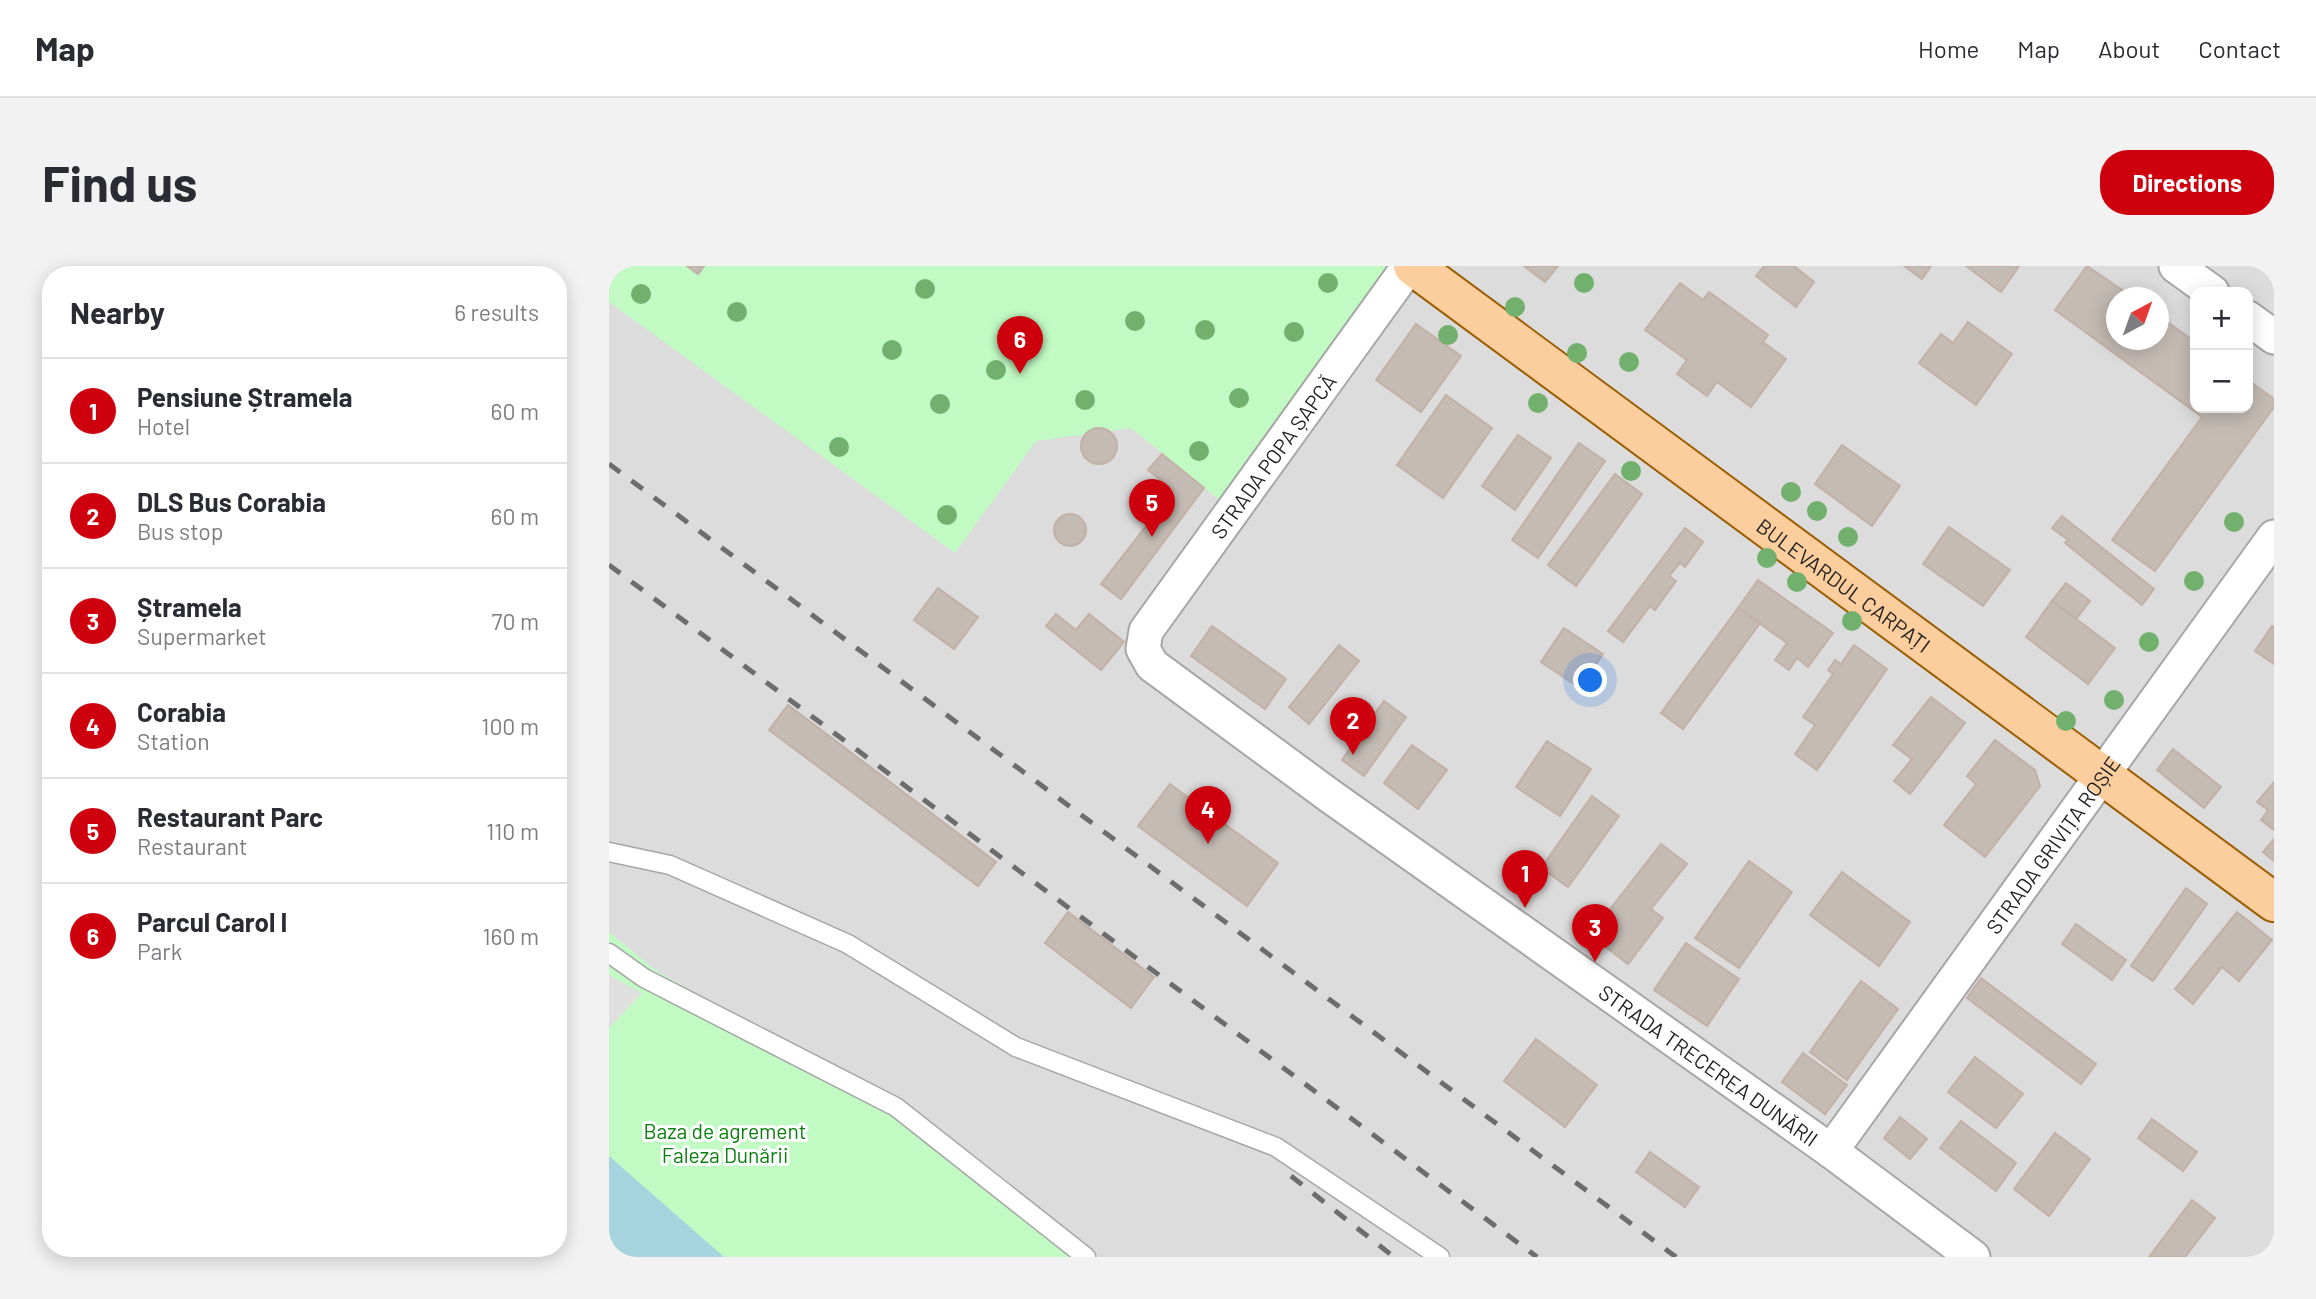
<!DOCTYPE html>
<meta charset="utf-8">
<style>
:root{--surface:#fff;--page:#f2f2f3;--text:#2b2b33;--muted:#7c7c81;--line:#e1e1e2;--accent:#ce000d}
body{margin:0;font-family:Barlow,sans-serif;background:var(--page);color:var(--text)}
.controls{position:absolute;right:21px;top:21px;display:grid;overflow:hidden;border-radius:14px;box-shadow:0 4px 18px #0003}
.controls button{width:63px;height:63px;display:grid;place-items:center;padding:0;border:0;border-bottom:2px solid var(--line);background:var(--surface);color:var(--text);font:35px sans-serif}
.compass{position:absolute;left:1497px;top:21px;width:63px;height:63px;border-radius:50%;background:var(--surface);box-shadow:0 4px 18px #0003;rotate:41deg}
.you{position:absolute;left:982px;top:415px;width:24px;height:24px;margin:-18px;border:5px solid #fff;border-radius:50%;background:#1a73e8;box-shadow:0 0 0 10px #1a73e833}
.badge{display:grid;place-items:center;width:46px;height:46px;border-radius:50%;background:var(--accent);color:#fff;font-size:23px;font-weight:700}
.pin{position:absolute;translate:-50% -58px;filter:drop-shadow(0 2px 4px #0008)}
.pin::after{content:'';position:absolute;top:37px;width:24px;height:21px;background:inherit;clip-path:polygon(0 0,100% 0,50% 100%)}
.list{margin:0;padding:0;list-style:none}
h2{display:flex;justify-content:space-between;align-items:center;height:91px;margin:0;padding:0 28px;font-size:30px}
h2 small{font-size:23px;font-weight:400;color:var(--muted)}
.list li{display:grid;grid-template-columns:46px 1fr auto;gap:21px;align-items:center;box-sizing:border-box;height:105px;padding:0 28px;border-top:2px solid var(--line)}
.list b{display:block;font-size:26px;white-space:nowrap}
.list p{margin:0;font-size:23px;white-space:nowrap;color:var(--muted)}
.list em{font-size:23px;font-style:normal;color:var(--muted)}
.map{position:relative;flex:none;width:1665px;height:991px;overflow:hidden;border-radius:28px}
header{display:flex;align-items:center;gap:42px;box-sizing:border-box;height:98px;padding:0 35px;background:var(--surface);border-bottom:2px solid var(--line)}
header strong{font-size:33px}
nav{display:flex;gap:38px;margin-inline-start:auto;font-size:24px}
.intro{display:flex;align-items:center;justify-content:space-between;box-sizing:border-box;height:168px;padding:0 42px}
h1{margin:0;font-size:49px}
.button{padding:18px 32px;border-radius:28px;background:var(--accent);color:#fff;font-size:24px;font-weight:700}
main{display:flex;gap:42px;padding:0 42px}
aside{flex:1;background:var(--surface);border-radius:28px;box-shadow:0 4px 18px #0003}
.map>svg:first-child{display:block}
.residential{fill:#dddcdc;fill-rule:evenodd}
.park{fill:#c2fac3}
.parking{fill:#dfdfdf}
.water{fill:#a5d4de}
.building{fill:#c4bbb4;stroke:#c2b1a7;stroke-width:2}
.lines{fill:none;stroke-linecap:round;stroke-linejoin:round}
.service-casing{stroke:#a6a6a6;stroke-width:21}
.minor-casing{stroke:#a6a6a6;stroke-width:37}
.primary-casing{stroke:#9a5d00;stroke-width:42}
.service{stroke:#fff;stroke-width:18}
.minor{stroke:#fff;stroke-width:33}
.primary{stroke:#fccd9d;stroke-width:38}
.rail{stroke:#6d6d6d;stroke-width:5;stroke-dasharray:14 14;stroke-linecap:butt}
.tree{fill:#72b06e}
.labels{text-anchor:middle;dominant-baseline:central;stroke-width:6;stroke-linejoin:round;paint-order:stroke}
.street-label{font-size:21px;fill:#1f1f1f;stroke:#fff}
.park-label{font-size:21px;fill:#0b7f0d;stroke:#fff}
</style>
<header>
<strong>Map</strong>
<nav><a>Home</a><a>Map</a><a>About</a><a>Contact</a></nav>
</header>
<div class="intro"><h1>Find us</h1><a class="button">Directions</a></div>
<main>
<aside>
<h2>Nearby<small>6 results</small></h2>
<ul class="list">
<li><span class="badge">1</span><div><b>Pensiune Ștramela</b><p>Hotel</p></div><em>60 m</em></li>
<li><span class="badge">2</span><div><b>DLS Bus Corabia</b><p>Bus stop</p></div><em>60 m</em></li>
<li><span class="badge">3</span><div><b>Ștramela</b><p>Supermarket</p></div><em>70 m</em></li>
<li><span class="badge">4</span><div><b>Corabia</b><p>Station</p></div><em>100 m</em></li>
<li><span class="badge">5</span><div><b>Restaurant Parc</b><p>Restaurant</p></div><em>110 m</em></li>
<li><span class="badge">6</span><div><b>Parcul Carol I</b><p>Park</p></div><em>160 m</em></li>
</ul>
</aside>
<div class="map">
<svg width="1665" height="991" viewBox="0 0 1665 991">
<rect width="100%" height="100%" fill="#f0ebe5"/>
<path class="residential" d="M0,0H1665V991H477L46,704L0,666ZM1586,26H1639V142H1586ZM1507,32H1549V74H1507Z"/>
<g class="park">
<path d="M0,0H800L624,245L522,162L427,175L346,287L0,36Z"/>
<path d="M0,666L46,704L287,841L477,991H0Z"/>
</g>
<path class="parking" d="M0,709L33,727L0,762Z"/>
<path class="water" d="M0,890L115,991H0Z"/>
<g class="building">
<path d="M78,0H95L89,8Z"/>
<path d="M915,0H949L936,16Z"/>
<path d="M1155,0H1185L1205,16L1187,41L1147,10Z"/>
<path d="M1295,0H1322L1313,13Z"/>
<path d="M1357,0H1410L1392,26Z"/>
<path d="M1478,0L1525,32H1507V74H1549V49L1586,76V142H1639V114L1665,133V141L1546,305L1503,274L1593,151L1446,44Z"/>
<path d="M1071,17L1094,34L1100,26L1159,69L1154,76L1177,93L1142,141L1108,116L1098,130L1068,108L1078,94L1036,64Z"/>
<path d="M1359,56L1403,88L1367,139L1310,97L1332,68L1344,77Z"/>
<path d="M807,58L852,90L812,146L767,114Z"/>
<path d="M837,129L883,162L834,232L788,199Z"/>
<circle cx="490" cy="180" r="18"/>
<path d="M909,169L942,192L906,244L873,220Z"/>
<path d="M970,177L996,195L929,292L903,274Z"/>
<path d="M1233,179L1291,220L1263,260L1206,218Z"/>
<path d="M553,188L595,222L512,333L492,318L565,224L539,204Z"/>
<path d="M1006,208L1033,228L967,320L939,299Z"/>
<circle cx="461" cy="264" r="16"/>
<path d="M1453,250L1545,323L1533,339L1456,277L1459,274L1443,262Z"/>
<path d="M1340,261L1401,304L1374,340L1314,298Z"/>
<path d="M1076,262L1094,276L1076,301L1071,297L1060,310L1067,315L1046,344L1041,340L1014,376L999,365Z"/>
<path d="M1149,314L1224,367L1199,401L1188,392L1180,404L1166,394L1178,377L1129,342Z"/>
<path d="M1457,317L1481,335L1467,353L1443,335Z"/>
<path d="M329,322L369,351L345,383L305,354Z"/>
<path d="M1443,335L1506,382L1479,418L1417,371Z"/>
<path d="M1129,342L1151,357L1074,463L1052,447Z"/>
<path d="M447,348L467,364L480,348L515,376L492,404L437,360Z"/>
<path d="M603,360L677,413L656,443L582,390Z"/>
<path d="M1663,360L1665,361V398L1646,385Z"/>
<path d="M955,362L994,388L971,422L932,396Z"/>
<path d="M730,379L750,395L700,458L680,441Z"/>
<path d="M1245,379L1278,403L1208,504L1186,488L1206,459L1194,451L1224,408L1219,404L1226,394L1232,398Z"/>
<path d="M1322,431L1356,457L1301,528L1285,515L1303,493L1284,479Z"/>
<path d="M775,435L797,451L755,510L733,494Z"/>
<path d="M179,439L387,596L369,620L160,464Z"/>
<path d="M1386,474L1426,504L1431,520L1376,591L1335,559L1367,518L1358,510Z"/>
<path d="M938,475L982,503L951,550L907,521Z"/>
<path d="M803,479L838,504L809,543L775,517Z"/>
<path d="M1564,483L1612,521L1595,542L1548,504Z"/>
<path d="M1665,516V564L1652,554L1659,544L1648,536Z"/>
<path d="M561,518L669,597L638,640L529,560Z"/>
<path d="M983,530L1010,550L959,621L932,602Z"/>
<path d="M1665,573V595L1654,586Z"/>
<path d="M1052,578L1078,598L1042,643L1054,652L1019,698L981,669Z"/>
<path d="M1140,595L1183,626L1130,702L1086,672Z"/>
<path d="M1233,606L1301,656L1270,700L1201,649Z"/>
<path d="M1577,622L1598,638L1544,715L1522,700Z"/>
<path d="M459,646L545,711L522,742L436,677Z"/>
<path d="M1628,646L1663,674L1630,715L1613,701L1584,738L1566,723Z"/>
<path d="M1467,658L1517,694L1503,714L1453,678Z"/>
<path d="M1077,677L1130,713L1098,760L1045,724Z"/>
<path d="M1372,712L1487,798L1472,818L1358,732Z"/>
<path d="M1252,715L1289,743L1238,814L1201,786Z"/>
<path d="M927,773L988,819L956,861L895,815Z"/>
<path d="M1194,787L1238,819L1216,848L1173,816Z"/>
<path d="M1366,791L1414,828L1387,862L1339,826Z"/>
<path d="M1291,851L1318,873L1301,893L1275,872Z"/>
<path d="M1543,853L1588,886L1574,905L1529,872Z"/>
<path d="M1352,855L1407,897L1387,925L1331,882Z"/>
<path d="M1446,867L1481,893L1440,950L1405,923Z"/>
<path d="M1041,886L1090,921L1076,941L1027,906Z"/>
<path d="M1583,934L1606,952L1576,991H1540Z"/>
</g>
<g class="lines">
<defs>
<g id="service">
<path d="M0,586L61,599L239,678L407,781L667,881L831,991"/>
<path d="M0,687L35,712L287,841L477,991"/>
</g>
<g id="minor">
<path id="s1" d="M800,0L537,365L534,383L543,399L721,530L1222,885L1364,991"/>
<path d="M1567,0L1603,26"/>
<path d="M1639,52L1665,71"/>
<path id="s2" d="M1222,885L1665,271"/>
</g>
<g id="primary">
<path id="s3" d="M804,0L1665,636"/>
</g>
</defs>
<use href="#service" class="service-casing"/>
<use href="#minor" class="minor-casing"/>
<use href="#primary" class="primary-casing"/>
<use href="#service" class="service"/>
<use href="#minor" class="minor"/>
<use href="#primary" class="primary"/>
<g class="rail">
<path d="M0,198L1067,991"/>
<path d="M0,299L928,991"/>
<path d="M682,910L785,991"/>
</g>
</g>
<g class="tree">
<circle cx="719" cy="17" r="10"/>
<circle cx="975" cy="17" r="10"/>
<circle cx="316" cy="23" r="10"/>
<circle cx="32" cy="28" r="10"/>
<circle cx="906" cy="41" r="10"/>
<circle cx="128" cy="46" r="10"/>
<circle cx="526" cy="55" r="10"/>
<circle cx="596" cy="64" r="10"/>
<circle cx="685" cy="66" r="10"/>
<circle cx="839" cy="69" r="10"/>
<circle cx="283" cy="84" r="10"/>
<circle cx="968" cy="87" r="10"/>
<circle cx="1020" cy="96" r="10"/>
<circle cx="387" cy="104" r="10"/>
<circle cx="630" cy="132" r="10"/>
<circle cx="476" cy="134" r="10"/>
<circle cx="929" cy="137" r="10"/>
<circle cx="331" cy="138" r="10"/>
<circle cx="230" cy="181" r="10"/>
<circle cx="590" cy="185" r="10"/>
<circle cx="1022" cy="205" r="10"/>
<circle cx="1182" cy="226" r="10"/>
<circle cx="1208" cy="245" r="10"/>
<circle cx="338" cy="249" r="10"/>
<circle cx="1625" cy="256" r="10"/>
<circle cx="1239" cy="271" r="10"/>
<circle cx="1158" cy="292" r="10"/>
<circle cx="1585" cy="315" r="10"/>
<circle cx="1188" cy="316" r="10"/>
<circle cx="1243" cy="355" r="10"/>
<circle cx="1540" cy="376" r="10"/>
<circle cx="1505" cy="434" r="10"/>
<circle cx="1457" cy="455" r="10"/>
</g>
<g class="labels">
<g class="street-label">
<text transform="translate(664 190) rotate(-54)">STRADA POPA ȘAPCĂ</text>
<text stroke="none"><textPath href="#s3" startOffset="536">BULEVARDUL CARPAȚI</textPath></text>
<text stroke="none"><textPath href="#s2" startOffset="378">STRADA GRIVIȚA ROȘIE</textPath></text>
<text stroke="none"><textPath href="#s1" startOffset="1172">STRADA TRECEREA DUNĂRII</textPath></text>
</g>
<g class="park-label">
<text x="116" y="864">Baza de agrement<tspan x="116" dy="24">Faleza Dunării</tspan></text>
</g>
</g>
</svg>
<div class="controls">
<button>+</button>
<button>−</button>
</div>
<svg class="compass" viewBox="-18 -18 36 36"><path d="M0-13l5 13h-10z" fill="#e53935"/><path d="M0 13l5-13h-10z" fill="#7c7c81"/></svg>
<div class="you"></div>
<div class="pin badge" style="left:916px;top:642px">1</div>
<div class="pin badge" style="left:744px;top:489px">2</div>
<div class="pin badge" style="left:986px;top:696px">3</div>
<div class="pin badge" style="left:599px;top:578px">4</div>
<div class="pin badge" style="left:543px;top:271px">5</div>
<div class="pin badge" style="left:411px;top:108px">6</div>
</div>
</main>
